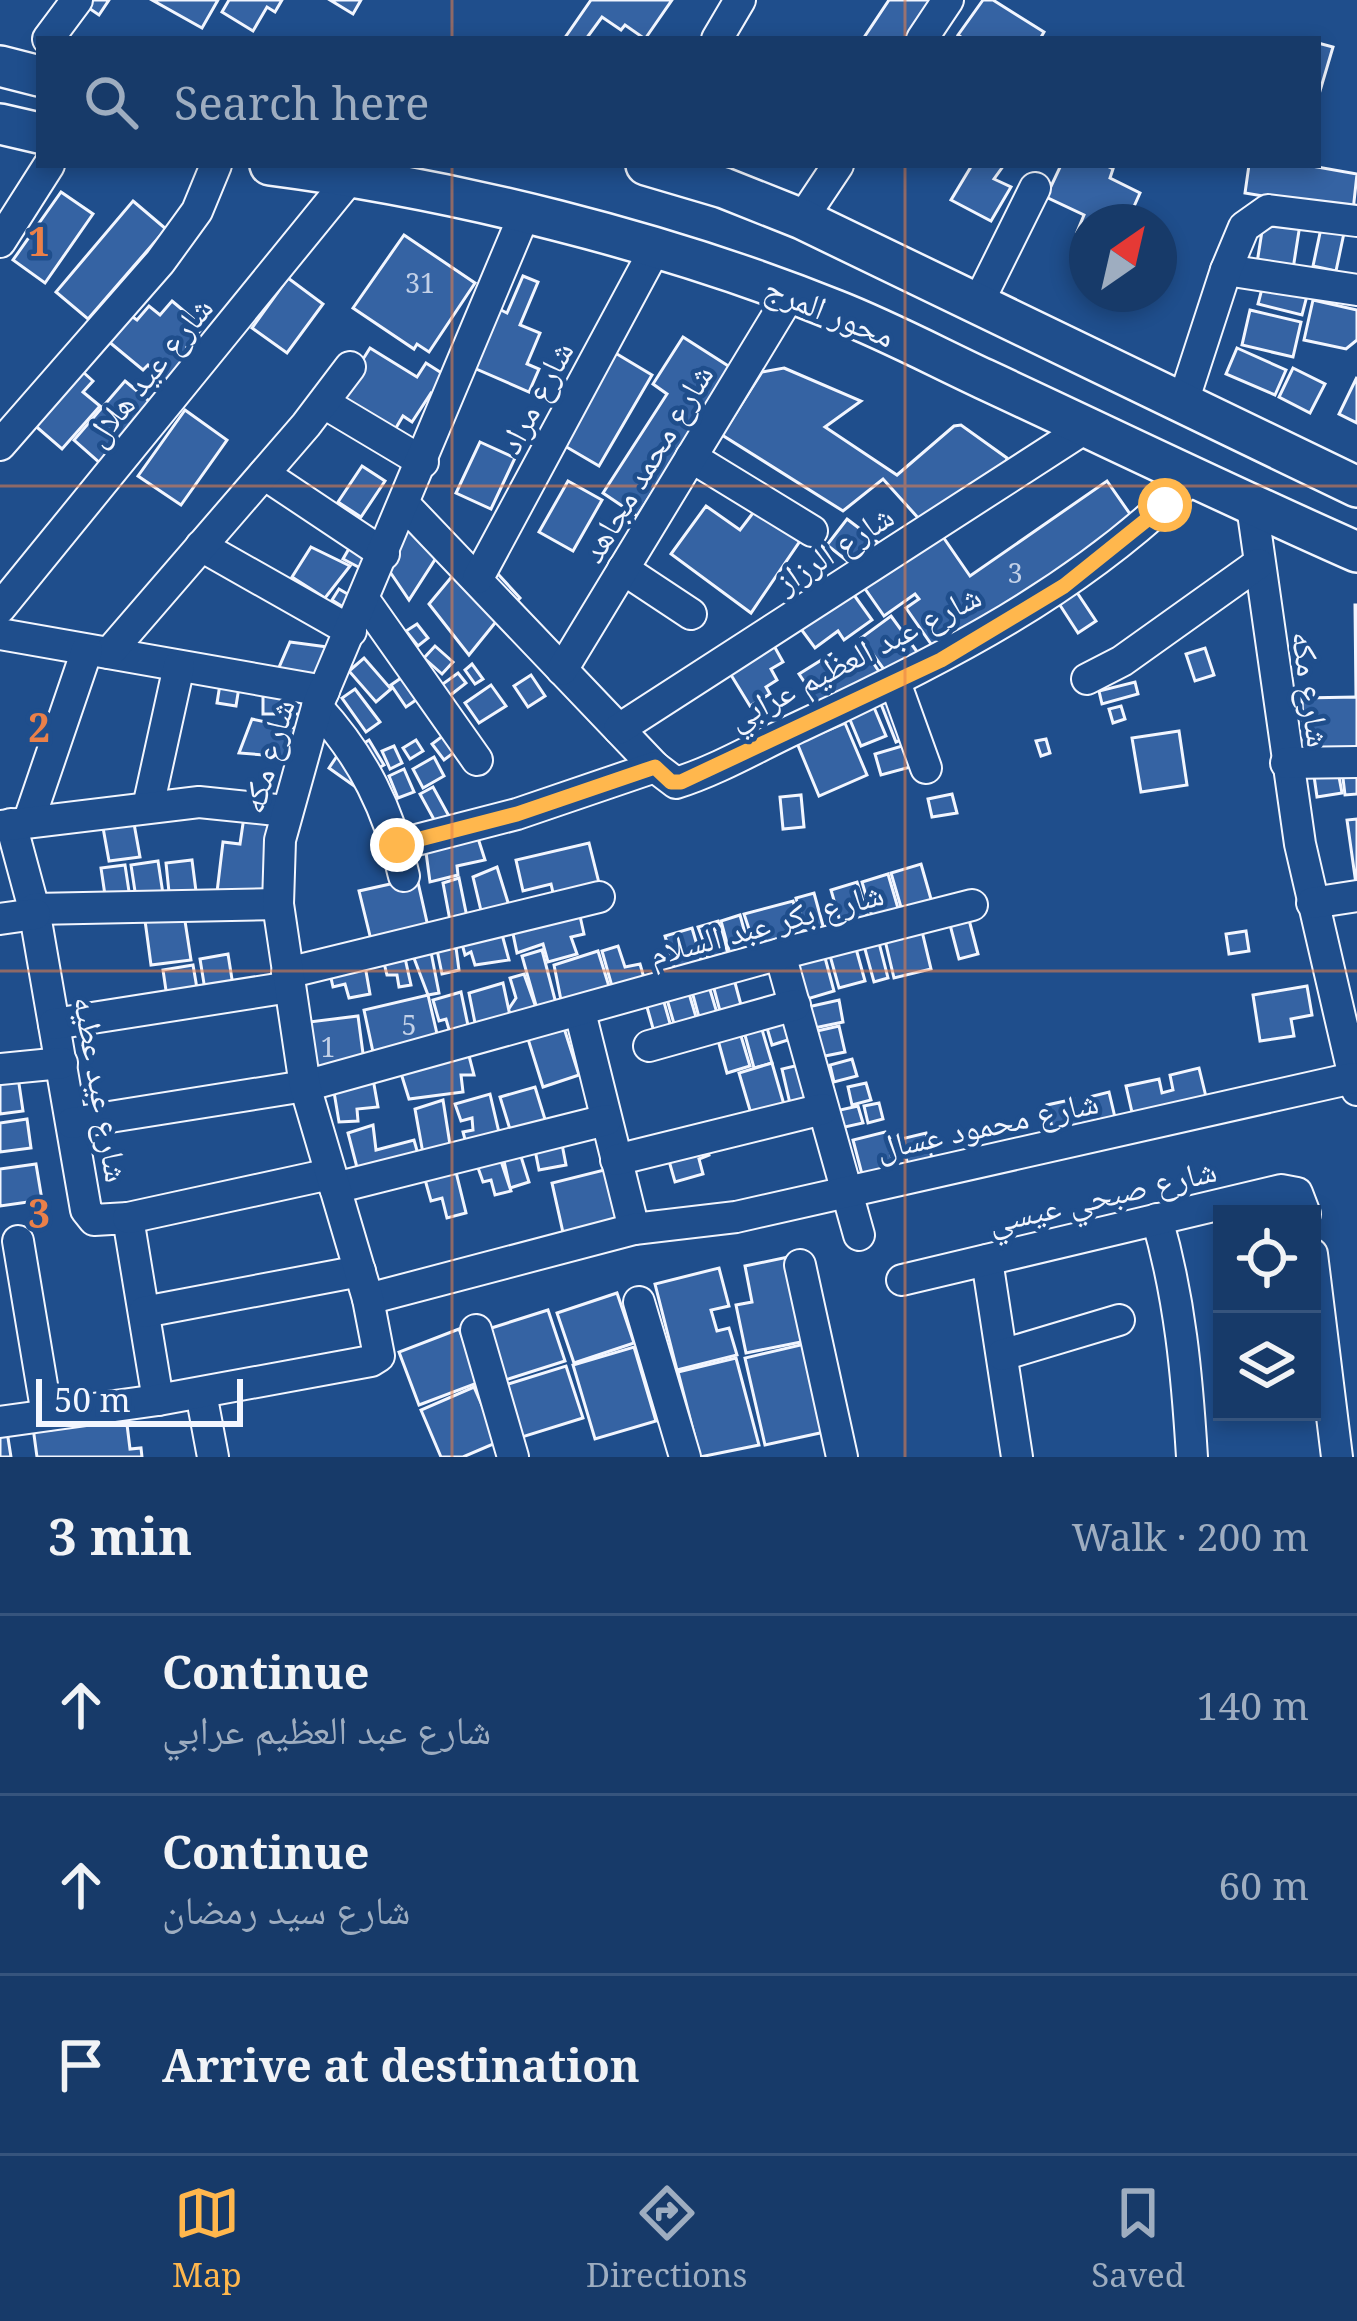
<!DOCTYPE html>
<meta charset="utf-8">
<style>
:root{--surface:#173a69;--page:#244571;--text:#f1f3f6;--muted:#9eadc0;--line:#36547d;--accent:#ffb74d}
body{margin:0;font-family:"Noto Serif","Noto Naskh Arabic",serif;background:var(--page);color:var(--text)}
.controls{position:absolute;right:36px;bottom:36px;display:grid;overflow:hidden;border-radius:0px;box-shadow:0 6px 18px #0003}
.controls button{width:108px;height:108px;display:grid;place-items:center;padding:0;border:0;border-bottom:3px solid var(--line);background:var(--surface);color:var(--text);font:60px sans-serif}
.compass{position:absolute;left:1069px;top:204px;width:108px;height:108px;border-radius:50%;background:var(--surface);box-shadow:0 6px 18px #0003;rotate:34deg}
.scale{position:absolute;left:36px;bottom:30px;width:207px;box-sizing:border-box;padding-left:12px;border:6px solid #f2f6ff;border-top:0;font-size:33px;line-height:42px;white-space:nowrap;color:#f2f6ff;-webkit-text-stroke:9px #1f4e8c;paint-order:stroke}
.stop{position:absolute;width:36px;height:36px;margin:-27px;border:9px solid #ffb74d;border-radius:50%;background:#fff}
.stop.end{background:#ffb74d;border-color:#fff;box-shadow:0 3px 12px #0008}
.list{margin:0;padding:0;list-style:none}
h2{display:flex;justify-content:space-between;align-items:center;height:156px;margin:0;padding:0 48px;font-size:51px}
h2 small{font-size:39px;font-weight:400;color:var(--muted)}
.list li{display:grid;grid-template-columns:78px 1fr auto;gap:36px;align-items:center;box-sizing:border-box;height:180px;padding:0 48px;border-top:3px solid var(--line)}
.list b{display:block;font-size:45px;white-space:nowrap}
.list p{margin:0;font-size:39px;white-space:nowrap;color:var(--muted)}
.list em{font-size:39px;font-style:normal;color:var(--muted)}
.icon{flex:none;width:66px;height:66px;fill:none;stroke:currentColor;stroke-width:2;stroke-linecap:round;stroke-linejoin:round}
.map{position:relative;flex:none;width:1357px;height:1457px;overflow:hidden}
.search{position:absolute;background:var(--surface);box-shadow:0 6px 18px #0003;left:36px;right:36px;top:36px;height:132px;display:flex;align-items:center;gap:30px;box-sizing:border-box;padding:0 42px;border-radius:0px;color:var(--muted);font-size:45px}
.sheet{height:696px;background:var(--surface)}
nav{display:flex;justify-content:space-around;align-items:center;box-sizing:border-box;height:168px;border-top:3px solid var(--line);background:var(--surface);font-size:33px;color:var(--muted)}
nav a{display:grid;justify-items:center;gap:6px}
nav .on{color:var(--accent)}
.map>svg:first-child{display:block}
.building{fill:#3563a3;stroke:#f2f6ff;stroke-width:3}
.lines{fill:none;stroke-linecap:round;stroke-linejoin:round}
.minor-casing{stroke:#f2f6ff;stroke-width:34}
.major-casing{stroke:#f2f6ff;stroke-width:44}
.minor{stroke:#1f4e8c;stroke-width:30}
.major{stroke:#1f4e8c;stroke-width:39}
.route{stroke:#ffb74d;stroke-width:15}
.grid{fill:none;stroke:#ea8049;stroke-width:3;stroke-opacity:0.55}
.labels{text-anchor:middle;dominant-baseline:central;stroke-width:9;stroke-linejoin:round;paint-order:stroke}
.number-label{font-size:27px;fill:#c3d1e8}
.street-label{font-size:33px;fill:#f2f6ff;stroke:#1f4e8c}
.grid-label{font-size:39px;text-anchor:middle;font-weight:bold;fill:#ea8049;stroke:#1f4e8c;stroke-width:9;stroke-linejoin:round;paint-order:stroke}
</style>
<div class="map">
<svg width="1357" height="1457" viewBox="0 0 1357 1457">
<rect width="100%" height="100%" fill="#1f4e8c"/>
<g class="building">
<path d="M77,0H109L99,15Z"/>
<path d="M152,0H218L202,28Z"/>
<path d="M229,0H282L275,12L267,7L253,31L222,12Z"/>
<path d="M330,0H361L353,14Z"/>
<path d="M591,0H672L645,39L625,25L621,30L602,17L586,39H564Z"/>
<path d="M889,0H938L913,39H863Z"/>
<path d="M983,0H993L1044,32L1040,39H964L958,35Z"/>
<path d="M1318,43L1333,47L1320,91H1318Z"/>
<path d="M972,165H1004L994,179L1011,187L991,221L951,200Z"/>
<path d="M1061,165H1105L1113,169L1110,178L1140,193L1127,222H1087V236L1077,232L1084,215L1046,197Z"/>
<path d="M1249,165H1306L1357,174L1353,211L1245,193Z"/>
<path d="M61,192L93,214L45,283L13,260Z"/>
<path d="M133,201L166,229L88,319L56,292Z"/>
<path d="M1265,212L1301,218L1293,269L1257,263Z"/>
<path d="M1323,219L1344,233L1336,271L1313,266Z"/>
<path d="M404,235L475,283L429,352L417,344L414,349L353,308Z"/>
<path d="M523,276L538,282L520,325L540,333L527,364L539,369L529,392L474,368L499,309L507,313Z"/>
<path d="M1265,277L1309,288L1302,315L1258,304Z"/>
<path d="M288,278L323,304L287,353L252,328Z"/>
<path d="M1313,300L1357,310V340L1346,349L1304,340Z"/>
<path d="M172,301L203,327L187,347L199,357L174,387L148,365L143,370L108,341L130,315L137,320L149,306L160,315Z"/>
<path d="M1250,310L1301,322L1293,357L1242,345Z"/>
<path d="M683,337L733,369L637,516L603,493L667,394L653,384Z"/>
<path d="M370,348L417,377L426,363L451,379L439,398L431,393L412,422L403,416L390,438L335,404Z"/>
<path d="M1237,348L1286,370L1275,395L1226,374Z"/>
<path d="M612,351L652,375L599,466L558,442Z"/>
<path d="M73,363L93,381L83,392L100,406L62,449L32,423Z"/>
<path d="M784,368L861,401L825,427L897,475L954,426L961,425L1007,458L1005,471L920,520L883,479L843,511L722,435L762,372Z"/>
<path d="M1293,368L1325,384L1310,413L1279,397Z"/>
<path d="M1357,377V423L1339,414Z"/>
<path d="M125,381L160,410L108,470L74,440Z"/>
<path d="M185,410L227,440L181,505L138,476Z"/>
<path d="M480,442L515,458L491,509L456,493Z"/>
<path d="M362,466L385,481L361,517L338,502Z"/>
<path d="M568,481L602,500L573,551L539,532Z"/>
<path d="M1107,481L1137,524L938,654L906,608L919,599L915,594L884,616L861,583L941,534L970,576Z"/>
<path d="M706,506L740,530L756,509L800,541L751,613L671,554Z"/>
<path d="M847,519L880,544L860,571L827,545Z"/>
<path d="M409,526L436,558L409,600L388,569Z"/>
<path d="M354,540L379,553L368,572L343,559Z"/>
<path d="M311,547L350,566L325,598L292,577Z"/>
<path d="M459,568L503,613L469,655L429,604Z"/>
<path d="M498,574L520,598L510,608L487,583Z"/>
<path d="M849,588L872,620L844,640L838,631L815,648L798,625Z"/>
<path d="M1074,588L1096,621L1078,633L1056,599Z"/>
<path d="M339,589L363,603L356,615L332,600Z"/>
<path d="M1355,605H1357L1356,697Z"/>
<path d="M891,616L918,653L888,675L861,638Z"/>
<path d="M417,624L428,638L418,646L406,631Z"/>
<path d="M290,642L335,648L318,689L277,672Z"/>
<path d="M773,644L783,662L771,669L777,680L766,687L770,694L750,706L728,670Z"/>
<path d="M435,646L453,662L442,674L424,658Z"/>
<path d="M1205,648L1214,675L1195,681L1186,654Z"/>
<path d="M831,654L843,672L868,655L880,673L824,711L799,674Z"/>
<path d="M364,658L391,689L376,702L349,671Z"/>
<path d="M472,664L483,679L475,684L465,670Z"/>
<path d="M411,671L426,693L406,707L391,685Z"/>
<path d="M458,673L466,683L448,697L440,686Z"/>
<path d="M531,675L545,696L528,707L514,686Z"/>
<path d="M221,678L240,681L236,706L217,703Z"/>
<path d="M1135,682L1138,694L1102,704L1099,691Z"/>
<path d="M491,685L506,706L479,723L465,703Z"/>
<path d="M355,689L380,722L366,732L342,698Z"/>
<rect x="263" y="691" width="20" height="23"/>
<rect x="288" y="693" width="19" height="21"/>
<path d="M909,693L924,731L896,742L881,704Z"/>
<path d="M1357,697V752L1304,755L1302,698Z"/>
<path d="M873,705L886,736L861,746L848,715Z"/>
<path d="M1121,706L1125,719L1113,723L1109,709Z"/>
<path d="M252,719L299,729L289,757L239,753Z"/>
<path d="M845,723L867,775L819,796L797,743Z"/>
<path d="M1179,731L1187,785L1141,792L1132,738Z"/>
<path d="M448,732L460,748L444,760L432,744Z"/>
<path d="M929,738L936,760L881,775L875,754Z"/>
<path d="M1046,739L1050,753L1041,756L1036,741Z"/>
<path d="M369,740L384,765L373,771L358,747Z"/>
<path d="M416,740L423,751L410,759L403,748Z"/>
<path d="M394,746L402,763L390,769L382,751Z"/>
<path d="M337,756L366,776L357,788L329,768Z"/>
<path d="M434,757L444,776L423,788L413,769Z"/>
<path d="M1337,766L1342,793L1317,797L1313,769Z"/>
<path d="M1357,768V794L1345,795L1342,770Z"/>
<path d="M404,769L414,792L398,798L389,776Z"/>
<path d="M433,787L450,818L437,825L420,794Z"/>
<path d="M952,794L957,813L932,817L928,799Z"/>
<path d="M801,795L804,827L783,829L780,797Z"/>
<path d="M245,810L276,814L265,899L217,892L223,842L240,844Z"/>
<path d="M133,818L140,857L109,861L102,822Z"/>
<path d="M1357,819V884H1356L1347,820Z"/>
<path d="M476,832L485,860L457,866L458,875L430,882L425,845Z"/>
<path d="M589,843L601,891L555,901L551,884L523,891L516,860Z"/>
<path d="M192,860L197,899L170,902L166,863Z"/>
<path d="M158,861L163,894L136,898L131,865Z"/>
<path d="M921,864L933,906L903,914L891,873Z"/>
<path d="M125,865L130,898L106,902L101,868Z"/>
<path d="M497,867L511,912L483,919L473,877Z"/>
<path d="M888,874L900,915L874,923L862,882Z"/>
<path d="M417,878L429,931L372,944L359,891Z"/>
<path d="M459,878L468,922L451,926L443,883Z"/>
<path d="M857,882L870,924L843,932L831,890Z"/>
<path d="M814,893L825,933L807,938L796,898Z"/>
<path d="M793,901L805,941L768,951L762,928L750,932L744,914Z"/>
<path d="M578,907L584,934L571,937L577,954L548,962L543,944L517,953L511,924Z"/>
<path d="M183,908L191,960L151,965L144,913Z"/>
<path d="M740,915L746,937L758,934L764,953L732,962L721,921Z"/>
<path d="M968,916L978,954L959,959L949,921Z"/>
<path d="M718,921L731,963L711,968L705,948L712,946L710,938L703,940L698,927Z"/>
<path d="M500,927L509,960L475,965L471,952L465,955L461,940Z"/>
<path d="M921,927L931,969L894,978L884,936Z"/>
<path d="M692,928L704,969L677,977L665,936Z"/>
<path d="M1246,931L1249,951L1229,954L1226,934Z"/>
<path d="M878,939L888,978L874,982L863,942Z"/>
<path d="M455,940L459,970L442,974L436,945Z"/>
<path d="M855,945L865,981L839,988L829,952Z"/>
<path d="M618,946L625,967L640,964L647,988L615,997L602,951Z"/>
<path d="M430,947L439,993L428,995L412,953Z"/>
<path d="M542,950L558,1011L539,1016L522,956Z"/>
<path d="M598,951L612,996L563,1010L554,965Z"/>
<path d="M228,954L234,992L206,996L200,959Z"/>
<path d="M824,954L834,991L804,1000L793,962Z"/>
<path d="M405,958L411,985L399,987L397,975H387L384,963Z"/>
<path d="M364,960L370,994L349,998L345,984L333,987L329,969Z"/>
<path d="M193,965L199,1000L168,1004L163,970Z"/>
<path d="M524,974L539,1016L516,1023L508,1010L516,998L510,978Z"/>
<path d="M734,979L744,1016L723,1022L713,985Z"/>
<path d="M503,983L512,1025L477,1033L469,993Z"/>
<path d="M708,983L720,1023L702,1028L691,988Z"/>
<path d="M1307,986L1312,1015L1291,1019L1294,1036L1260,1041L1253,995Z"/>
<path d="M688,990L699,1027L677,1034L666,996Z"/>
<path d="M461,992L470,1035L452,1040L446,1019L439,1021L433,1000Z"/>
<path d="M428,995L438,1038L373,1052L364,1010Z"/>
<path d="M662,995L673,1034L656,1039L645,1000Z"/>
<path d="M839,1000L843,1022L795,1032L790,1011Z"/>
<path d="M785,1015L791,1039L772,1045L765,1021Z"/>
<path d="M358,1016L364,1061L307,1068L301,1023Z"/>
<path d="M760,1023L772,1063L754,1068L743,1028Z"/>
<path d="M738,1026L750,1066L727,1073L716,1033Z"/>
<path d="M839,1026L845,1052L800,1061L795,1036Z"/>
<path d="M564,1028L579,1075L543,1087L528,1039Z"/>
<path d="M468,1052L474,1075H461L463,1092L409,1099L400,1070Z"/>
<path d="M824,1059L835,1101L792,1112L782,1069Z"/>
<path d="M852,1059L857,1076L834,1082L830,1065Z"/>
<path d="M772,1063L785,1108L752,1117L739,1073Z"/>
<path d="M1199,1068L1208,1105L1134,1121L1126,1086L1159,1079L1162,1093L1173,1090L1170,1075Z"/>
<path d="M18,1077L23,1111L0,1114V1079Z"/>
<path d="M373,1079L378,1107L357,1109L358,1121L339,1122L333,1086Z"/>
<path d="M866,1083L871,1100L852,1105L848,1087Z"/>
<path d="M535,1087L548,1129L513,1139L500,1097Z"/>
<path d="M1109,1092L1117,1126L1055,1141L1047,1105L1074,1099L1076,1110L1088,1111L1085,1098Z"/>
<path d="M490,1094L501,1141L467,1147L463,1132L473,1130L472,1118L461,1121L455,1104Z"/>
<path d="M443,1100L451,1151L424,1159L415,1109Z"/>
<path d="M879,1103L883,1119L868,1123L864,1106Z"/>
<path d="M858,1106L863,1123L836,1129L831,1112Z"/>
<path d="M27,1119L31,1148L0,1152V1123Z"/>
<path d="M373,1125L376,1150L414,1140L420,1161L360,1179L348,1133Z"/>
<path d="M885,1132L896,1174L864,1182L853,1140Z"/>
<path d="M926,1133L934,1167L910,1173L901,1139Z"/>
<path d="M561,1139L566,1165L539,1170L534,1145Z"/>
<path d="M705,1142L709,1155L699,1159L703,1174L675,1182L667,1154Z"/>
<path d="M518,1147L529,1182L510,1188L502,1152Z"/>
<path d="M499,1155L511,1191L495,1195L491,1180L483,1182L476,1162Z"/>
<path d="M36,1164L42,1200L0,1206V1169Z"/>
<path d="M455,1168L466,1213L447,1218L442,1198L431,1201L424,1176Z"/>
<path d="M608,1169L621,1224L564,1237L552,1183Z"/>
<path d="M788,1257L806,1341L746,1353L736,1305L752,1302L745,1266Z"/>
<path d="M719,1268L729,1306L711,1310L717,1331L729,1328L737,1355L677,1370L655,1284Z"/>
<path d="M617,1293L634,1343L574,1363L557,1313Z"/>
<path d="M548,1310L565,1361L502,1381L485,1330Z"/>
<path d="M459,1329L480,1382L419,1405L399,1352Z"/>
<path d="M809,1343L829,1431L765,1445L745,1358Z"/>
<path d="M634,1347L656,1421L595,1439L573,1365Z"/>
<path d="M736,1358L759,1445L700,1457L678,1372Z"/>
<path d="M566,1366L583,1418L519,1438L502,1386Z"/>
<path d="M474,1387L498,1442L463,1457H441L421,1410Z"/>
<path d="M125,1408L130,1449L141,1448L142,1457H37L32,1420Z"/>
<path d="M6,1425L11,1457H0V1426Z"/>
</g>
<g class="lines">
<defs>
<g id="minor">
<path d="M48,39L77,0"/>
<path d="M717,39L740,0"/>
<path d="M922,39L948,0"/>
<path d="M802,219L838,165"/>
<path d="M0,242L49,165"/>
<path d="M1226,270L1357,290"/>
<path d="M977,305L1035,188"/>
<path d="M324,403L423,462"/>
<path d="M1182,405L1226,270L1244,227L1268,210L1357,221"/>
<path d="M0,445L160,262L197,211L216,165"/>
<path d="M691,457L812,531"/>
<path d="M264,474L384,554"/>
<path d="M405,505L655,767L676,783C718,770 760,745 801,726C942,660 1081,590 1192,478"/>
<path d="M1252,506L1300,844L1357,1090"/>
<path d="M201,546L351,631"/>
<path d="M623,569L691,614"/>
<path d="M478,578L655,249"/>
<path d="M365,601L477,760"/>
<path d="M0,608L351,177"/>
<path d="M0,634L324,691"/>
<path d="M109,653L306,425L350,367"/>
<path d="M562,670L791,293"/>
<path d="M1087,679L1122,661L1258,564"/>
<path d="M895,682L926,768"/>
<path d="M317,707C363,757 389,810 404,876"/>
<path d="M619,729L1087,427"/>
<path d="M1286,763L1357,762"/>
<path d="M148,807L179,666"/>
<path d="M29,820L87,650"/>
<path d="M11,824L34,909L86,1210L94,1220L128,1218L158,1400"/>
<path d="M0,826L199,802L286,811"/>
<path d="M397,845L517,814L655,767"/>
<path d="M1312,903L1357,896"/>
<path d="M34,909L278,904"/>
<path d="M0,919L35,914"/>
<path d="M780,954L859,1235"/>
<path d="M287,973L599,897"/>
<path d="M580,1012L634,1229"/>
<path d="M54,1024L290,987"/>
<path d="M649,1046L795,1005"/>
<path d="M0,1069L62,1063"/>
<path d="M72,1123L305,1086L780,954L972,905"/>
<path d="M616,1160L823,1109"/>
<path d="M335,1188L606,1120"/>
<path d="M128,1218L330,1174"/>
<path d="M1157,1219C1180,1298 1187,1375 1192,1457"/>
<path d="M18,1241L47,1415"/>
<path d="M1312,1254L1337,1457"/>
<path d="M987,1260L1017,1457"/>
<path d="M800,1265L842,1457"/>
<path d="M902,1280L1281,1190L1297,1193L1305,1214"/>
<path d="M368,1299L634,1229L736,1217L1353,1078"/>
<path d="M639,1302L685,1457"/>
<path d="M144,1312L360,1271"/>
<path d="M476,1330L513,1457"/>
<path d="M1002,1355L1119,1320"/>
<path d="M201,1393L213,1457"/>
<path d="M0,1422L158,1400L371,1361L379,1356L368,1299L305,1086L278,904L280,840L317,707L524,215"/>
</g>
<g id="major">
<path d="M0,66L39,76"/>
<path d="M0,124L39,133"/>
<path d="M270,165C454,189 664,241 835,310C886,330 935,356 984,379C1109,437 1232,497 1357,552"/>
<path d="M646,165L724,188L802,219L1357,487"/>
</g>
</defs>
<use href="#minor" class="minor-casing"/>
<use href="#major" class="major-casing"/>
<use href="#minor" class="minor"/>
<use href="#major" class="major"/>
</g>
<g class="lines">
<path class="route" d="M397,845L517,814L655,767L671,782H681L941,660L1064,586L1165,505"/>
</g>
<path class="grid" d="M452,0V39M905,0V39M452,165V1457M905,165V1457M0,486H1357M0,971H1357"/>
<g class="labels">
<g class="number-label">
<text x="420" y="282">31</text>
<text x="1015" y="572">3</text>
<text x="409" y="1024">5</text>
<text x="328" y="1046">1</text>
</g>
<g class="street-label">
<text transform="translate(830 311) rotate(22)">محور المرج</text>
<text transform="translate(148 371) rotate(-51)">شارع عيد هلال</text>
<text transform="translate(535 397) rotate(-62)">شارع مراد</text>
<text transform="translate(646 463) rotate(-59)">شارع محمد مجاهد</text>
<text transform="translate(834 548) rotate(-33)">شارع الرزاز</text>
<text transform="translate(854 656) rotate(-27)">شارع عبد العظيم عرابي</text>
<text transform="translate(1312 689) rotate(82)">شارع مكه</text>
<text transform="translate(267 756) rotate(-74)">شارع مكه</text>
<text transform="translate(766 923) rotate(-15)">شارع بكر عبد السلام</text>
<text transform="translate(102 1089) rotate(80)">شارع عيد عطيه</text>
<text transform="translate(987 1124) rotate(-12)">شارع محمود عسال</text>
<text transform="translate(1102 1195) rotate(-13)">شارع صبحي عيسي</text>
</g>
</g>
<g class="grid-label">
<text x="39" y="256">1</text>
<text x="39" y="742">2</text>
<text x="39" y="1228">3</text>
</g>
</svg>
<div class="controls">
<button><svg class="icon" aria-label="locate" viewBox="0 0 24 24"><circle cx="12" cy="12" r="6"/><path d="M12 2v4M12 18v4M2 12h4M18 12h4"/></svg></button>
<button><svg class="icon" aria-label="layers" viewBox="0 0 24 24"><path d="M12 4l9 5-9 5-9-5zM3 14l9 5 9-5"/></svg></button>
</div>
<svg class="compass" viewBox="-18 -18 36 36"><path d="M0-13l5 13h-10z" fill="#e53935"/><path d="M0 13l5-13h-10z" fill="#9eadc0"/></svg>
<div class="scale">50 m</div>
<div class="stop" style="left:1165px;top:505px"></div>
<div class="stop end" style="left:397px;top:845px"></div>
<div class="search"><svg class="icon" aria-label="search" viewBox="0 0 24 24"><circle cx="10" cy="10" r="6"/><path d="M15 15l6 6"/></svg>Search here</div>
</div>
<section class="sheet">
<h2>3 min<small>Walk · 200 m</small></h2>
<ul class="list">
<li><svg class="icon" aria-label="ahead" viewBox="0 0 24 24"><path d="M12 20V5M6 11l6-6 6 6"/></svg><div><b>Continue</b><p>شارع عبد العظيم عرابي</p></div><em>140 m</em></li>
<li><svg class="icon" aria-label="ahead" viewBox="0 0 24 24"><path d="M12 20V5M6 11l6-6 6 6"/></svg><div><b>Continue</b><p>شارع سيد رمضان</p></div><em>60 m</em></li>
<li><svg class="icon" aria-label="arrive" viewBox="0 0 24 24"><path d="M6 21V4h12l-3 4 3 4H6"/></svg><div><b>Arrive at destination</b></div></li>
</ul>
</section>
<nav>
<a class="on"><svg class="icon" aria-label="map" viewBox="0 0 24 24"><path d="M3 6l6-2 6 2 6-2v14l-6 2-6-2-6 2zM9 4v14M15 6v14"/></svg>Map</a>
<a><svg class="icon" aria-label="directions" viewBox="0 0 24 24"><path d="M12 3l9 9-9 9-9-9zM9 14v-3h6M13 9l2 2-2 2"/></svg>Directions</a>
<a><svg class="icon" aria-label="saved" viewBox="0 0 24 24"><path d="M7 4h10v16l-5-4-5 4z"/></svg>Saved</a>
</nav>
